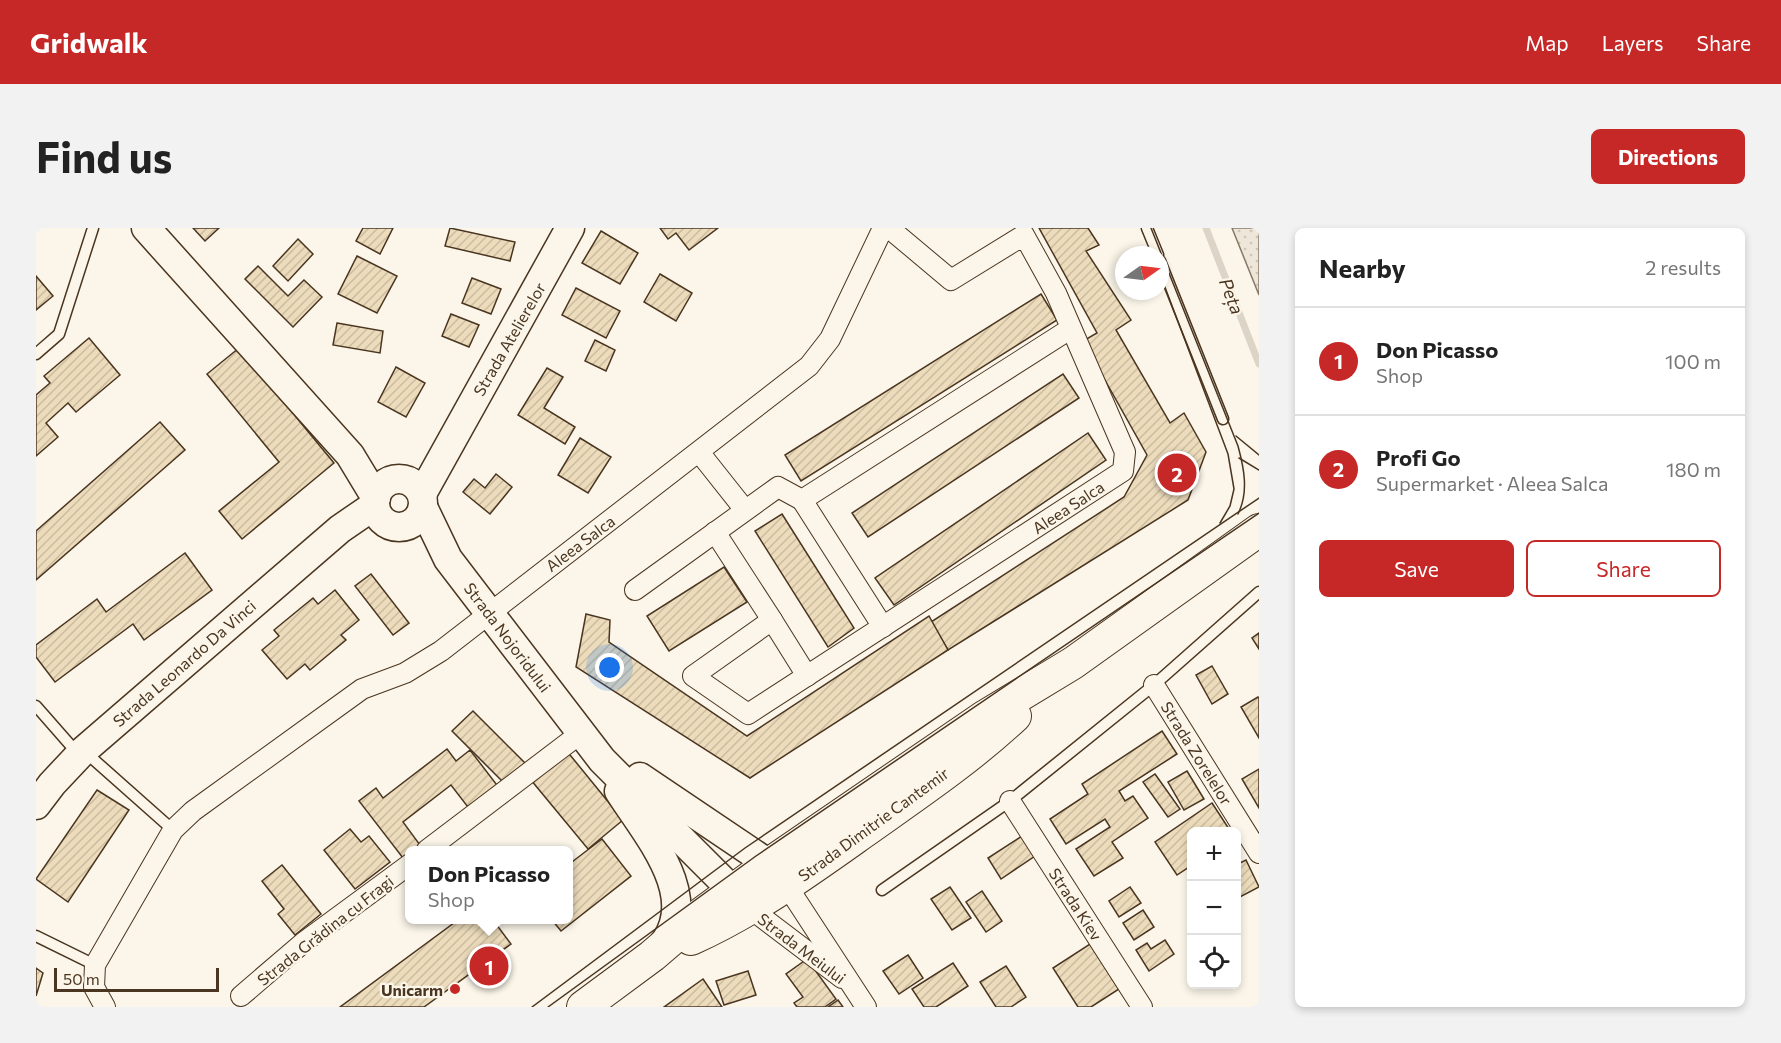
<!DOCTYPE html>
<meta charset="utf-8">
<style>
:root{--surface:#fff;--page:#f2f2f2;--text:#222;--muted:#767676;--line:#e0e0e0;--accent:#c62828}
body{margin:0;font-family:Commissioner,sans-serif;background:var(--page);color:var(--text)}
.controls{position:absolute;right:18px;bottom:18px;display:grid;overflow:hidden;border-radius:9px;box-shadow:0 3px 9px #0003}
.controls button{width:54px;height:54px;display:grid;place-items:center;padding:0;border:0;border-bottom:2px solid var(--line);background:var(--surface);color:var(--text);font:30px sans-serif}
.compass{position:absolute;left:1079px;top:18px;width:54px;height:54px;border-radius:50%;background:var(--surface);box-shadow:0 3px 9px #0003;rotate:76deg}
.scale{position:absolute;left:18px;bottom:15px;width:165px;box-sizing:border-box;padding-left:6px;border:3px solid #4a3520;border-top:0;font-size:16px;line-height:21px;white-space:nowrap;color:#4a3520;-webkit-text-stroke:4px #fbf6e9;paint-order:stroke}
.you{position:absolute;left:574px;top:440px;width:21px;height:21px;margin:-15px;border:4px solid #fff;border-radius:50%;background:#1a73e8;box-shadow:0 0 0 9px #1a73e833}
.badge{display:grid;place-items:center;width:39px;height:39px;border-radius:50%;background:var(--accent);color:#fff;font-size:20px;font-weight:700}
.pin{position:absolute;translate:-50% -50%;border:3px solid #fff;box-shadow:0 2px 6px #0006}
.popup{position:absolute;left:369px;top:618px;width:168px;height:78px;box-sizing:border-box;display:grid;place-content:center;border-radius:9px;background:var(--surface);filter:drop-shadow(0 2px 4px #0005);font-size:20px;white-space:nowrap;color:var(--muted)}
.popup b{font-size:22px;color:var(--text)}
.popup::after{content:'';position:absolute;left:50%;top:100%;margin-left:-12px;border:12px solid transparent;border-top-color:var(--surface)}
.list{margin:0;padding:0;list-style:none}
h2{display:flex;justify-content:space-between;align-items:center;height:78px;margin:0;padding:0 24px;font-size:26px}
h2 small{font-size:20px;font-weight:400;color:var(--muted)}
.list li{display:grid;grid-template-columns:39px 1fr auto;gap:18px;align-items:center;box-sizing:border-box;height:108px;padding:0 24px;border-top:2px solid var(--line)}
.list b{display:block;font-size:22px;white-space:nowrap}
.list p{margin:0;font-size:20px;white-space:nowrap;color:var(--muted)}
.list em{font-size:20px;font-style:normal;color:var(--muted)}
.actions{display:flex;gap:12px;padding:18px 24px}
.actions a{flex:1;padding:14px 0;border:2px solid var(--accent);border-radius:9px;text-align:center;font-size:21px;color:var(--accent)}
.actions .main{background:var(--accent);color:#fff}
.icon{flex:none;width:33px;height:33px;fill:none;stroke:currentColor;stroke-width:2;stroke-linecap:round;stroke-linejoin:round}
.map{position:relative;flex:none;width:1223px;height:779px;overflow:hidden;border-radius:9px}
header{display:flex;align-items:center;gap:36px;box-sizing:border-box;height:84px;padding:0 30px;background:var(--accent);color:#fff}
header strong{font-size:28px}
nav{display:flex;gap:33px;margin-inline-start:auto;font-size:21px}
.intro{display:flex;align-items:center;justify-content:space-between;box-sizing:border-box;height:144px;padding:0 36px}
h1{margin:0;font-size:42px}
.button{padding:15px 27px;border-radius:9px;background:var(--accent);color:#fff;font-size:21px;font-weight:700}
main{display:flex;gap:36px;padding:0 36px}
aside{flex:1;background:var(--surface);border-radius:9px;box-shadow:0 3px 9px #0003}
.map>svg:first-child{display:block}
.grass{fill:url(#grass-dots);stroke:#887966;stroke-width:1.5}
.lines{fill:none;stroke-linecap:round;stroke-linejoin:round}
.stream{stroke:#dcd4c6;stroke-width:7}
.building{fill:url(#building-hatch);stroke:#4a3520;stroke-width:1.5}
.lane-casing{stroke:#4a3520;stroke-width:13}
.street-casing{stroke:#4a3520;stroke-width:22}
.secondary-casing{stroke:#4a3520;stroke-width:31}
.primary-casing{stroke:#4a3520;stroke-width:34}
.lane{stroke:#fbf6e9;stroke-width:10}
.street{stroke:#fbf6e9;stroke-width:20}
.secondary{stroke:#fbf6e9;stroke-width:28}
.primary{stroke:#fbf6e9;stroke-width:32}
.tram{stroke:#4a3520;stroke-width:1.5}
.poi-dot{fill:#c62828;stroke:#fbf6e9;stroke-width:2}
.labels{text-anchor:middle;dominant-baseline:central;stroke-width:4.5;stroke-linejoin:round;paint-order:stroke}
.street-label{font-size:16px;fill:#4a3520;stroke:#fbf6e9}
.poi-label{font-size:16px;font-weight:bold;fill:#4a3520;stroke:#fbf6e9;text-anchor:end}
.water-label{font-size:18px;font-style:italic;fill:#4a3520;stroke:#fbf6e9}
</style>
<header>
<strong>Gridwalk</strong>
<nav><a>Map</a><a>Layers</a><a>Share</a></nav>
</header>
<div class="intro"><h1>Find us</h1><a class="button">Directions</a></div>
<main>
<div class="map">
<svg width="1223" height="779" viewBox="0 0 1223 779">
<defs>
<pattern id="grass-dots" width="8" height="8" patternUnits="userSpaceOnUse" patternTransform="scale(1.5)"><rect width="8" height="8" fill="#ede6d9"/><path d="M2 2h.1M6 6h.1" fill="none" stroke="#cdc6ba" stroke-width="1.8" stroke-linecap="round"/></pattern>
<pattern id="building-hatch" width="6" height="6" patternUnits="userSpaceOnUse" patternTransform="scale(1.5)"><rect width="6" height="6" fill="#ecdcbc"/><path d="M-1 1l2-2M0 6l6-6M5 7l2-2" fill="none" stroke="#ccbda1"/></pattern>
</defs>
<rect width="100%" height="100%" fill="#fbf6e9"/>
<path class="grass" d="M1196,0H1223V67Z"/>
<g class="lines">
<path class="stream" d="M1170,0L1223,136"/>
</g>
<g class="building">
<path d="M157,0H183L169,13Z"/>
<path d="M327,0H357L344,26L320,13Z"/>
<path d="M414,0L479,14L474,33L409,18Z"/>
<path d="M624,0H682L653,22L640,5L632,11Z"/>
<path d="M1003,0H1052L1063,17L1050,23L1095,92L1080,102L1134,195L1148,185L1170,224L1152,272L912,422L895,394L1088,269L1111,227L1047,113L1061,105Z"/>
<path d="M565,3L602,25L584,56L546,35Z"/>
<path d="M262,11L277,26L252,53L237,38Z"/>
<path d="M321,28L361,48L341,85L302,66Z"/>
<path d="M222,38L252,68L268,52L286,69L257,99L209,51Z"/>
<path d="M624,46L656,65L640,93L608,74Z"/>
<path d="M0,48L17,68L0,82Z"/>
<path d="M436,50L465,61L455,86L426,75Z"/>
<path d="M540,60L584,83L570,110L526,87Z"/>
<path d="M1005,66L1021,92L765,253L749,227Z"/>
<path d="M415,86L443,97L433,119L406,108Z"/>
<path d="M301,95L347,103L344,125L297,117Z"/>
<path d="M53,110L84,147L40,184L32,175L10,195L22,209L0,228V167L14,155L8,148Z"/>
<path d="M559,112L579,122L570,143L549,133Z"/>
<path d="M203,120L298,235L206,311L183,283L243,234L171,146Z"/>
<path d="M360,139L389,155L370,189L342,174Z"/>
<path d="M511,140L527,149L508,180L539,199L529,216L482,187Z"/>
<path d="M1027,146L1043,170L832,309L816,285Z"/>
<path d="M124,194L149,222L0,352V303Z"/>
<path d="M1052,205L1070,232L858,377L839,350Z"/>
<path d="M544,210L575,229L552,265L522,247Z"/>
<path d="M460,246L476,259L454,286L427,264L438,251L449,260Z"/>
<path d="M746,286L818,400L792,419L719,303Z"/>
<path d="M149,325L176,362L108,412L97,396L19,454L0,429V417L61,371L70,384Z"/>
<path d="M688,339L711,374L633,423L611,388Z"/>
<path d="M335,346L373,395L357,407L319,358Z"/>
<path d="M299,362L323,392L305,407L310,412L274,442L269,436L251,451L226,422L243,408L238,402L277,370L282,376Z"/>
<path d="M550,386L574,392L573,414L711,508L893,388L912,422L714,550L540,439Z"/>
<path d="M1223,405V421L1216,410Z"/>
<path d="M1176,438L1192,466L1176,476L1160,447Z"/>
<path d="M1222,469L1223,470V510L1205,479Z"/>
<path d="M437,483L490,536L470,557L416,503Z"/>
<path d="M1126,503L1141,526L1083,563L1089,573L1097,568L1112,590L1076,614L1087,630L1058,648L1040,621L1074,599L1069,591L1030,616L1014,591L1052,566L1046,556Z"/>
<path d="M411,521L420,533L434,522L464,561L435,583L415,557L367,594L384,617L367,630L323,573L340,560L347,570Z"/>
<path d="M530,522L587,592L552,621L495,552Z"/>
<path d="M1223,541V580L1206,551Z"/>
<path d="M1151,543L1168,571L1148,582L1132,554Z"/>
<path d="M1119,546L1144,581L1132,589L1107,554Z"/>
<path d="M61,562L93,582L32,674L0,651Z"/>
<path d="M1176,575L1195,604H1156V637L1141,647L1119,614Z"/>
<path d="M314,601L325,614L333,608L354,634L319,661L288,622Z"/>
<path d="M986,608L999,628L965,651L952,630Z"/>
<path d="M566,611L595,648L525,703L516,692H532V637Z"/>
<path d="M1210,632L1223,659L1200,671V637Z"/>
<path d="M246,637L285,686L259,707L242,686L248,681L226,653Z"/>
<path d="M914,659L935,690L916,702L895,671Z"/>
<path d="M1094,659L1105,675L1083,689L1073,673Z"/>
<path d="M946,663L966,693L950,704L930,674Z"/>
<path d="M1107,682L1118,699L1098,712L1087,695Z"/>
<path d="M422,692H457L475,716L388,779H304Z"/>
<path d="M1129,712L1138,726L1113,743L1100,722L1111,715L1115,721Z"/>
<path d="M1054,716L1083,761L1055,779H1042L1017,740Z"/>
<path d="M872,727L887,750L863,766L847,743Z"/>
<path d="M771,731L800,771L789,779H761L758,775L767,769L750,746Z"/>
<path d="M917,735L932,758L900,779H888L876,761Z"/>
<path d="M970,738L990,769L975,779H960L944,754Z"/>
<path d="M0,740L7,745L0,768Z"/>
<path d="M712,743L720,767L688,777L680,753Z"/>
<path d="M667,751L686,779H628Z"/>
<path d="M802,772L807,779H792Z"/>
</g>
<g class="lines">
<defs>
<g id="lane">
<path d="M1111,0L1122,27"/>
<path d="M1124,33L1187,191"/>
<path d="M0,126L23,106L57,0"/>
<path d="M0,478L43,527"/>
<path d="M48,523L137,602"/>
<path d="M846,662L974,573L1118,457L1223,364"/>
<path d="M0,708L59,737"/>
</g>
<g id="street">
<path d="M663,224L709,282"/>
<path d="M766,272L847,399"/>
<path d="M679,304L736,392L657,448L712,486L1087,243L1089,224L1020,65L988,7L915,52L853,0"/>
<path d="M599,362L742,259L766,272L1034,101"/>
<path d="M736,392L771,448"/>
<path d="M1118,457L1223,625"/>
<path d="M974,573L1106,779"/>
<path d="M391,622L545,505"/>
<path d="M751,658L830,779"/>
<path d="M715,681L806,750"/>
<path d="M205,768L268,714L374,636"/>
<path d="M69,779L58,759L59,737L137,602L157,583L326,461L369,445L405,423L773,138L794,111L847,0"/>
</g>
<g id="secondary">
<path d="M110,0L314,227L340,270"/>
<circle cx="363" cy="275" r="24"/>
<path d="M386,266L534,0"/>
<path d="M387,279L412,331L566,532L714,680"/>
<path d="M604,549L733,636L748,654"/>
<path d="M583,563C610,606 668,670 625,719"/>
<path d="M0,577L16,556L47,523L304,301L339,277"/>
</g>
<g id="primary">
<path d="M655,711C717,683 771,644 826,605C878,568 932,532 979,488"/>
<path d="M547,779L616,728L665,686L733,636L948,489L1037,435L1223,302"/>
</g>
</defs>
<use href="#lane" class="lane-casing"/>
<use href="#street" class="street-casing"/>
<use href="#secondary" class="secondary-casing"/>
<use href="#primary" class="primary-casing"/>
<use href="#lane" class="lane"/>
<use href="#street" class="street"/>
<use href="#secondary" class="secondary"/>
<use href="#primary" class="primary"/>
<g class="tram">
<path d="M1115,0L1202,218C1208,240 1213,264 1202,286"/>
<path d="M1124,46L1192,226L1198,261L1194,278L1184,295"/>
<path d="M1200,208L1223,227"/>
<path d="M1203,230L1223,242"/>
<path d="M496,779L709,620L1223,270"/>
<path d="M512,779L720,628L1223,285"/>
</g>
</g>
<circle class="poi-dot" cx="419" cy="761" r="6"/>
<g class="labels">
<g class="street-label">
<text transform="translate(473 111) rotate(-60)">Strada Atelierelor</text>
<text transform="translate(1032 279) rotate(-33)">Aleea Salca</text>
<text transform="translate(544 315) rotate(-37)">Aleea Salca</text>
<text transform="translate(472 409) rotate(53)">Strada Nojoridului</text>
<text transform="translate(148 435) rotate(-41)">Strada Leonardo Da Vinci</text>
<text transform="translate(1161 525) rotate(58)">Strada Zorelelor</text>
<text transform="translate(837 596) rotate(-36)">Strada Dimitrie Cantemir</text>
<text transform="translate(1040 676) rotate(57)">Strada Kiev</text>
<text transform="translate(289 702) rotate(-38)">Strada Grădina cu Fragi</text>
<text transform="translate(766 720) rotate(37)">Strada Meiului</text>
</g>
<g class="poi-label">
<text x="407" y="761">Unicarm</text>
</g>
<g class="water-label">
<text transform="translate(1196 68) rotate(69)">Peța</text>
</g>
</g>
</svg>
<div class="controls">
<button>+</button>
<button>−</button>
<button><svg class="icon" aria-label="locate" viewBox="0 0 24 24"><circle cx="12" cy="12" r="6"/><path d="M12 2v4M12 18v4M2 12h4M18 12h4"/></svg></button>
</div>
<svg class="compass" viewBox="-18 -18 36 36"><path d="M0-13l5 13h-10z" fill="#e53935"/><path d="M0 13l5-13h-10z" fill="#767676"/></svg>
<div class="scale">50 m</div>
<div class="you"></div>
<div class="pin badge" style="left:453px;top:738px">1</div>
<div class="popup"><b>Don Picasso</b>Shop</div>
<div class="pin badge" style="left:1141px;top:245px">2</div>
</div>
<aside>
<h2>Nearby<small>2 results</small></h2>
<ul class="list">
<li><span class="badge">1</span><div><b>Don Picasso</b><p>Shop</p></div><em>100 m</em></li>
<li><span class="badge">2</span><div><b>Profi Go</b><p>Supermarket · Aleea Salca</p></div><em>180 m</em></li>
</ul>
<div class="actions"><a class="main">Save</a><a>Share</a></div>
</aside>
</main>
